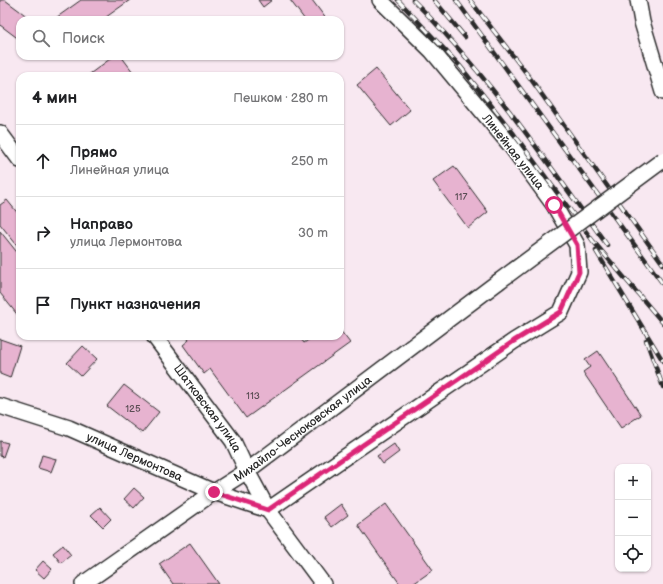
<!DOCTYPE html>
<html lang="ru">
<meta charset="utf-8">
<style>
:root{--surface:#fff;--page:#f6f6f6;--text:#202124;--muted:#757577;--line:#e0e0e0}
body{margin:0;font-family:"Balsamiq Sans",sans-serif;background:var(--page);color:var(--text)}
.controls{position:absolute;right:12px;bottom:12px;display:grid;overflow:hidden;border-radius:8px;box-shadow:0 1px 3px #0004}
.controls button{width:36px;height:36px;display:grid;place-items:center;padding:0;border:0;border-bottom:1px solid var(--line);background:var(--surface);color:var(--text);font:20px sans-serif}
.stop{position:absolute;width:12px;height:12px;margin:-9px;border:3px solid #db2777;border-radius:50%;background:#fff}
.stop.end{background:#db2777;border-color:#fff;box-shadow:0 1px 4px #0008}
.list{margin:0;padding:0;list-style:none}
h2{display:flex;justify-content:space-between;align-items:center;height:52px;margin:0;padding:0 16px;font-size:17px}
h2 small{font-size:13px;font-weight:400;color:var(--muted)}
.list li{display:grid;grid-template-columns:26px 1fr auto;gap:12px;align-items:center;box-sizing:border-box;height:72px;padding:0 16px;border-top:1px solid var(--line)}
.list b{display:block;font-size:15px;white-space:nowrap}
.list p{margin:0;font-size:13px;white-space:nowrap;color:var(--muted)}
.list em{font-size:13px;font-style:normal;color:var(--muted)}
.icon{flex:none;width:22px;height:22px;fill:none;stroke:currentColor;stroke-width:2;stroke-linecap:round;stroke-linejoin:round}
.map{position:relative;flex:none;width:663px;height:584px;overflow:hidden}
.search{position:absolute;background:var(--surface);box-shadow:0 1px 3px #0004;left:16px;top:16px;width:328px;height:44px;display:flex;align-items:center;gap:10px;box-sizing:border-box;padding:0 14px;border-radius:12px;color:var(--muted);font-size:15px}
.panel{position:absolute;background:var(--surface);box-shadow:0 1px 3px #0004;left:16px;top:72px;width:328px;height:268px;border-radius:12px}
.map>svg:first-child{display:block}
.building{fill:#e7b3d0;stroke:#2b2b2b}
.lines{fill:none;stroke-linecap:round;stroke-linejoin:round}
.minor-casing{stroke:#2b2b2b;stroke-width:18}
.minor{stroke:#fff;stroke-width:15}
.rail-casing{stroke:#2b2b2b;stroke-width:4.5}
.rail{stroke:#fff;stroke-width:3;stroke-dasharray:9;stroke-linecap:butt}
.minor-bridge-casing{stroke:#2b2b2b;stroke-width:18;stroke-linecap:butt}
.minor-bridge{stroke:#fff;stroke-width:15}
.route{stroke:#db2777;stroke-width:5}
.labels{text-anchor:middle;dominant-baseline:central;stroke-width:3;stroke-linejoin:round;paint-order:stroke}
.number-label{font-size:10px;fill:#5a4d54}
.street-label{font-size:12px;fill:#2b2b2b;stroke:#fff}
</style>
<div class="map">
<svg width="663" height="584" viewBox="0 0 663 584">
<rect width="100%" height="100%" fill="#f8e8f1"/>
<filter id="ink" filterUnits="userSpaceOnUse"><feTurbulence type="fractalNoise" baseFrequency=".025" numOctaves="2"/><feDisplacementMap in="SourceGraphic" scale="8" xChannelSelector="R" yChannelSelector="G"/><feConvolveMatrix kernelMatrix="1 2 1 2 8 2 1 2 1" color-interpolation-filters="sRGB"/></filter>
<g filter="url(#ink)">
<g class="building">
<path d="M0,0H5L32,20H20V40L0,25Z"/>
<path d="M81,0H130L102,20H53Z"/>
<path d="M258,0H272L263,7Z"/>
<path d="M290,0H312L327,20H305Z"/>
<path d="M114,56H121L136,76H87Z"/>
<path d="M376,69L410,110L391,126L357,85Z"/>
<path d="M454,166L488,212L468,228L433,181Z"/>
<path d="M7,200L20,216V249L0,224V205Z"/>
<path d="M0,231L20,256V318L0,293Z"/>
<path d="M340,330L350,343L246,418L210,369L204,374L183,345L189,340L186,336H299L304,343L314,336H340Z"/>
<path d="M0,339L20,346L10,378L0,374Z"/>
<path d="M83,346L97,359L81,376L67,363Z"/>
<path d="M598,351L641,415L621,428L583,372L590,367L585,360Z"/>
<path d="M124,385L159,412L142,433L107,406Z"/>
<path d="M0,441L8,443L3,457L0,456Z"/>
<path d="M394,444L399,452L383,464L377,456Z"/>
<path d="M42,455L56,459L51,472L38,468Z"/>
<path d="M134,488L144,497L134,508L124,499Z"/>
<path d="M341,504L348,515L332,527L324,517Z"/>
<path d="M386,504L433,570L413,584H400L358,525Z"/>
<path d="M100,507L111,519L103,527L91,515Z"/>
<path d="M190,543L219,584H173L159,564Z"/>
<path d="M63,545L71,555L61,563L53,553Z"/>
<path d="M43,561L52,569L44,578L35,570Z"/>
</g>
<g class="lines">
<defs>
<g id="minor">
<path d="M638,0L642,22L663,92"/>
<path d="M0,133L20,160"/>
<path id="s1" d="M154,336L233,441L247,471L268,510L323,584"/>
<path id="s2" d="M0,406L69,428L214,492L268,510L514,341L561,312L579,272L577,245L554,205L511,146L432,51L380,0"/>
<path id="s3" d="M83,584L214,492L247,471L498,282"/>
</g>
</defs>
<use href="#minor" class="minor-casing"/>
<use href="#minor" class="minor"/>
<defs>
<g id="rail">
<path d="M398,0L460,66L514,134L593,241L663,323"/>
<path d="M413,0C488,75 545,159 607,245"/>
<path d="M434,0L465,37"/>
<path d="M456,0L663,284"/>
<path d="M470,0L530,78L663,264"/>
<path d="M596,251L663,361"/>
<path d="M646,340L663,387"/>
</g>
</defs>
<use href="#rail" class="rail-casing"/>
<use href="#rail" class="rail"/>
<defs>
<path id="minor-bridge" d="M498,282L663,160"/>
</defs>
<use href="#minor-bridge" class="minor-bridge-casing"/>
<use href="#minor-bridge" class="minor-bridge"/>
</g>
</g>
<g class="lines" filter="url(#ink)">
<path class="route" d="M214,492L268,510L514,341L561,312L579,272L577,245L554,205"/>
</g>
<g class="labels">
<g class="number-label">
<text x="461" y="197">117</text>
<text x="253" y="396">113</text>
<text x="133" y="409">125</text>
</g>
<g class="street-label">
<text transform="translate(513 152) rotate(52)">Линейная улица</text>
<text stroke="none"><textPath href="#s1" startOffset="90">Шатковская улица</textPath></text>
<text stroke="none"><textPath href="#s3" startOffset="269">Михайло-Чесноковская улица</textPath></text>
<text stroke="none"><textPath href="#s2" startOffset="144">улица Лермонтова</textPath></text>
</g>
</g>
</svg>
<div class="controls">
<button>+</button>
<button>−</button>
<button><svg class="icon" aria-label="locate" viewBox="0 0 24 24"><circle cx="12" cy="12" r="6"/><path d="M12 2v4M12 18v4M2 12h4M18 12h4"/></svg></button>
</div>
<div class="stop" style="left:554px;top:205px"></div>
<div class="stop end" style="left:214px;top:492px"></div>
<div class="search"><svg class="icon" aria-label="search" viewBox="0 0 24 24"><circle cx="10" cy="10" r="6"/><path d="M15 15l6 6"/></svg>Поиск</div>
<section class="panel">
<h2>4 мин<small>Пешком · 280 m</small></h2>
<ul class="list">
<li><svg class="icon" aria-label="ahead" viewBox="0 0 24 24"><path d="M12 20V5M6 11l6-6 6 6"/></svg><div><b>Прямо</b><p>Линейная улица</p></div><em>250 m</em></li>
<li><svg class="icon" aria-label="right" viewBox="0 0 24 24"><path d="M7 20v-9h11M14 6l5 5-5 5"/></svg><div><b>Направо</b><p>улица Лермонтова</p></div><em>30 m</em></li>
<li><svg class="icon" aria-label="arrive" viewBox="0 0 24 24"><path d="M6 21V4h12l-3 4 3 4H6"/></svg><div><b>Пункт назначения</b></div></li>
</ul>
</section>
</div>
